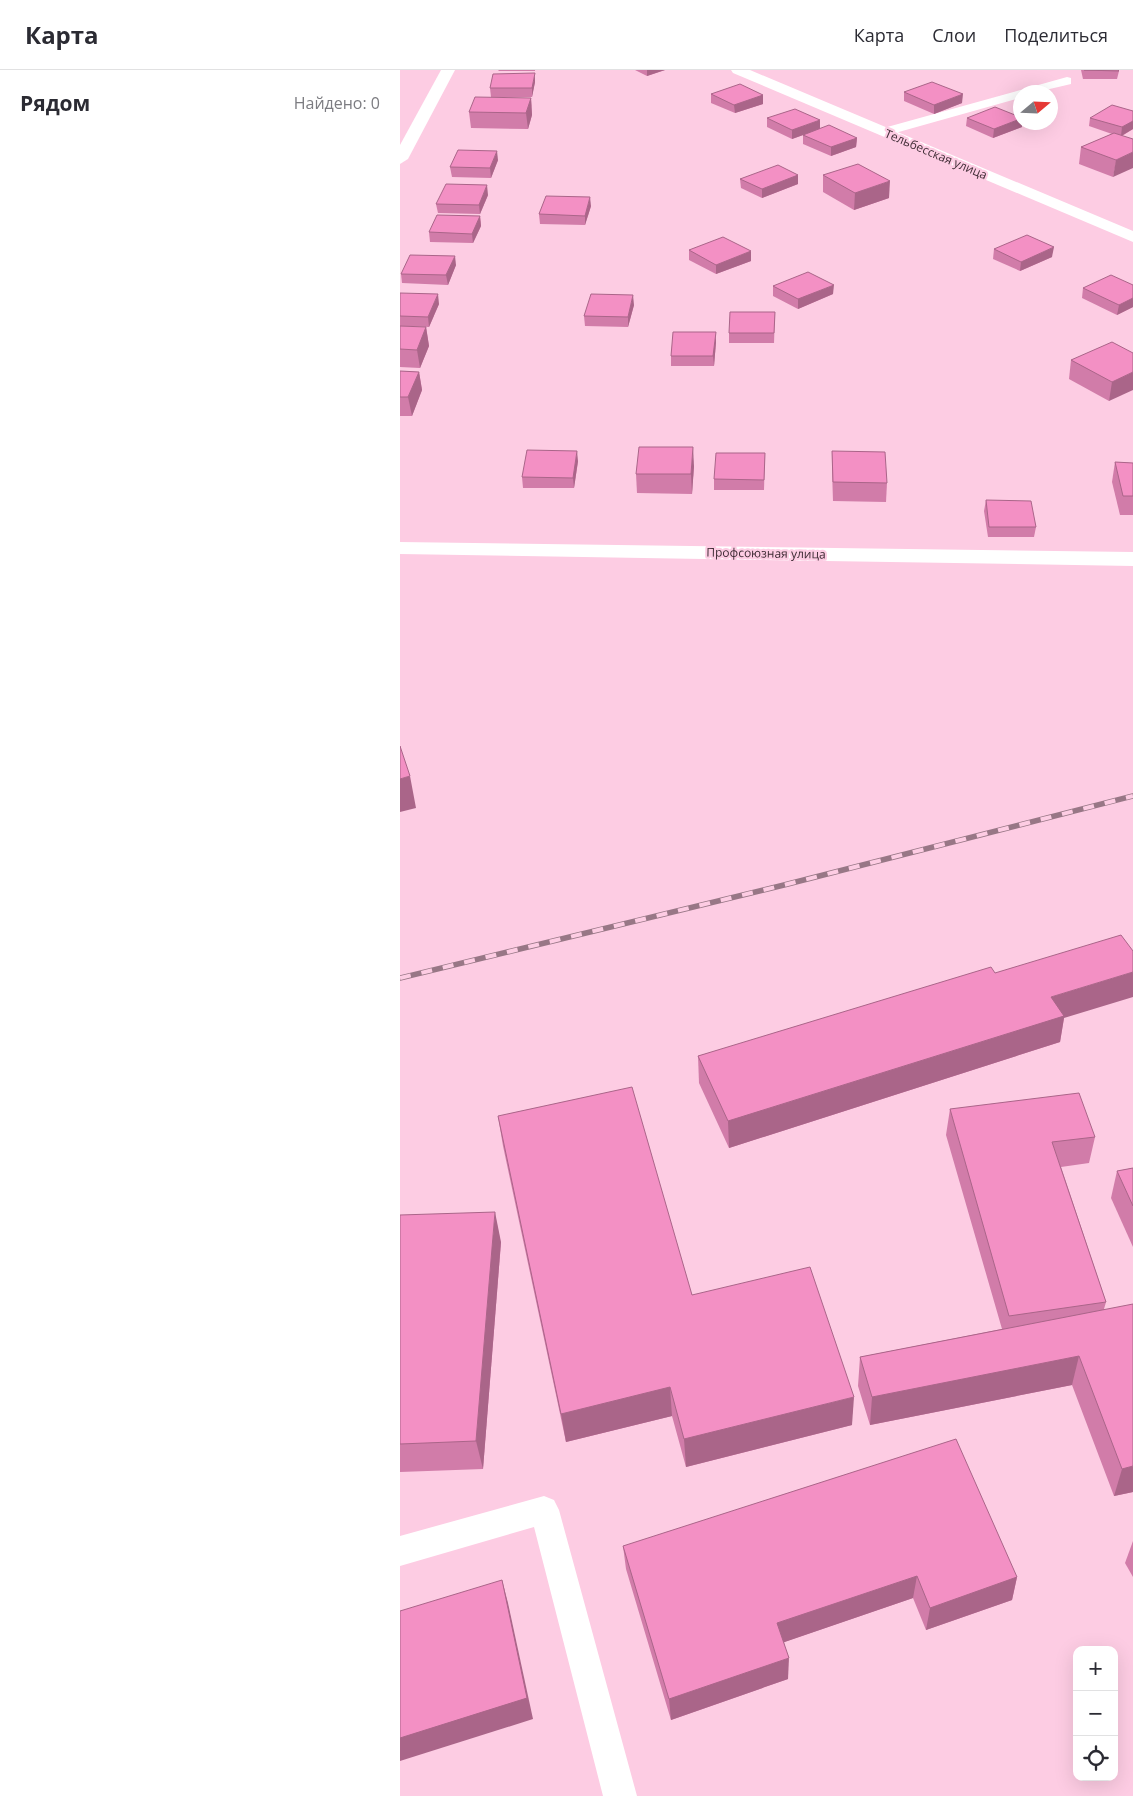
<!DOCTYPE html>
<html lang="ru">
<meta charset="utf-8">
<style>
:root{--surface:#fff;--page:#f7f7f7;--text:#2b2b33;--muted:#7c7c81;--line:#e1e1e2}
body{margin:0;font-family:"Open Sans",sans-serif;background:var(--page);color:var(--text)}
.controls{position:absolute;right:15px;bottom:15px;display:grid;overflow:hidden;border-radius:10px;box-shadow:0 5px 20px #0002}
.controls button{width:45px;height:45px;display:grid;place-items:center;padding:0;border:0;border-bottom:1px solid var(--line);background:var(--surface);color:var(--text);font:25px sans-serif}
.compass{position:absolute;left:613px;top:15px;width:45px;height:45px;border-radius:50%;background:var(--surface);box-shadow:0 5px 20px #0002;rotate:71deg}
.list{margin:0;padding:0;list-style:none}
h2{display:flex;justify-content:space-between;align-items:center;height:65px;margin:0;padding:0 20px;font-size:21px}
h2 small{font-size:16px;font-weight:400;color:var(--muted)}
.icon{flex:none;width:28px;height:28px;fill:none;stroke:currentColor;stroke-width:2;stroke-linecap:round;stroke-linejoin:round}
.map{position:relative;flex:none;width:733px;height:1726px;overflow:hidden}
header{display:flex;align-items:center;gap:30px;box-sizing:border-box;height:70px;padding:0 25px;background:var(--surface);border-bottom:1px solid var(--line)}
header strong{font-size:24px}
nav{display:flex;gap:28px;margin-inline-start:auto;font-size:18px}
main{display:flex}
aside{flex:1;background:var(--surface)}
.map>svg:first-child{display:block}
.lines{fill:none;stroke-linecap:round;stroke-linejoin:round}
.service{fill:#fff;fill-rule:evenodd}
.minor{fill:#fff;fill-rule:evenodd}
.tertiary{fill:#fff;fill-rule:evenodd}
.rail-casing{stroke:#987786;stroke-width:5.5}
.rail{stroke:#fdcce3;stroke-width:4;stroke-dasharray:11;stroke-linecap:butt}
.wall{fill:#d17ca9}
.shaded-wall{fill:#aa6589}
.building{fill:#f390c4;stroke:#aa6589}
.labels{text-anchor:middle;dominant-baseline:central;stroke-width:4.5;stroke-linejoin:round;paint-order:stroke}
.far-street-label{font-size:12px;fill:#3f2c35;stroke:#fdcce3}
</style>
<header>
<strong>Карта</strong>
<nav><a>Карта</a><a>Слои</a><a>Поделиться</a></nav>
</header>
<main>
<aside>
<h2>Рядом<small>Найдено: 0</small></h2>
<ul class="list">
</ul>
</aside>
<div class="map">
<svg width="733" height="1726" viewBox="0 0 733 1726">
<rect width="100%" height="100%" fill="#fdcce3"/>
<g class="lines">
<g class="service">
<path d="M667,7L671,8V14L637,22H620V28L488,65H480L478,62L480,59Z"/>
<path d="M144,1426L154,1430L159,1440L237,1726H203L134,1457L0,1496V1466Z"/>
</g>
<g class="minor">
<path d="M41,0H55L8,89L0,94V75Z"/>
<path d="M0,472L733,482V496L0,484Z"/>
</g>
<path class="tertiary" d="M331,0H350L733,161V172L333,3Z"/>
<defs>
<path id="rail" d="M0,908L384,815L733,726"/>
</defs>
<use href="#rail" class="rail-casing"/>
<use href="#rail" class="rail"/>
</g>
<g class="wall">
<path d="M98,0H135V1H99Z"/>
<path d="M235,0H265L247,6Z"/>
<path d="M681,0H718L719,1L717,9H683Z"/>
<path d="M135,12L132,27H91L90,18Z"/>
<path d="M504,22L562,33L534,44L504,31Z"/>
<path d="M311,24L363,25V34L335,43L311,33Z"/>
<path d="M131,28L132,45L128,59L71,58L69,42Z"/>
<path d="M733,41V59L722,66L713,107L679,94L681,77L712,64L689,56L690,48Z"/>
<path d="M367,48L420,59L457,68L456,77L431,86L403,74V65L392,69L367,57Z"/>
<path d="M567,48L622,57L593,68L566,56Z"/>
<path d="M98,90L91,108L52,107L50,97Z"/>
<path d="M398,105V114L362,128L341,118L340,109Z"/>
<path d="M423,105L489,128L454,140L423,122Z"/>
<path d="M88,125L80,144L38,143L36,134Z"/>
<path d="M191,136L185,155L140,154L139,144Z"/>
<path d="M80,146L81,156L73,173L30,172L29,162Z"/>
<path d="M594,179L652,187L620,201L593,189Z"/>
<path d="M289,180L351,191L316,204L289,190Z"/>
<path d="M56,195L48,215L2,213L1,204Z"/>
<path d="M733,215V237L717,245L682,228L683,218Z"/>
<path d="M373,216L433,224L398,239L373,226Z"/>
<path d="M0,223L39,234L29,257L0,256Z"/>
<path d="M234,235L228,257L185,256L184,246Z"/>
<path d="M375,242L374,273H329V263Z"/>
<path d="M0,256L26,257L29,276L20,298L0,297Z"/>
<path d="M316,272L314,296H271V286Z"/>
<path d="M733,283L709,331L669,309L671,290Z"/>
<path d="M0,301L19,302L22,320L12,346H0Z"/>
<path d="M432,381L487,413L486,432L433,431L432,400Z"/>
<path d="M365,383L364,420H314V409Z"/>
<path d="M178,391L174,418H123L122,407Z"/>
<path d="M715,392L733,393V445H720L712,412Z"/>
<path d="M294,396L292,424L237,423L236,404Z"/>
<path d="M586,430L636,457L634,467H588L584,441Z"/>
<path d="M595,903L664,948L660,972L329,1078L299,1013L298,986Z"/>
<path d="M550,1039L695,1067L689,1093L661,1097L706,1232L704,1239L733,1422L714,1426L672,1315L470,1355L458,1316L460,1287L602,1259L546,1065Z"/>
<path d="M98,1046L292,1225L452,1355L286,1397L272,1346L166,1372L103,1076Z"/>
<path d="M733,1098V1177L711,1128L717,1101Z"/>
<path d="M0,1145L101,1172L83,1399L0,1402Z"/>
<path d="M733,1471V1507L725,1493Z"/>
<path d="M223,1476L617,1507L612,1530L526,1560L513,1528L384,1572L388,1609L271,1650L226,1499Z"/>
</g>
<g class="shaded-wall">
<path d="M247,0H265L247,6Z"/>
<path d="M135,3V12L132,27V18Z"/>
<path d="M563,24L562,33L534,44V35Z"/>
<path d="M363,25V34L335,43L334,35Z"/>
<path d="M131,28L132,45L128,59L126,43Z"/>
<path d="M620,49V52H622V57L593,68L594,59Z"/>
<path d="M420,50V59L392,69V60Z"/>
<path d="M733,51V59L721,66L722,57Z"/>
<path d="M457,68L456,77L431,86V77Z"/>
<path d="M97,81L98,90L91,108L90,98Z"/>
<path d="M733,82V98L713,107L716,90Z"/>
<path d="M398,105V114L362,128V119Z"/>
<path d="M490,111L489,128L454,140L455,123Z"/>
<path d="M87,115L88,125L80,144L79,135Z"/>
<path d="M190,127L191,136L185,155V146Z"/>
<path d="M80,146L81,156L73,173L72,164Z"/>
<path d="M654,177L652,187L620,201L621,192Z"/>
<path d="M351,181V191L316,204V195Z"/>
<path d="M55,186L56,195L48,215L46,205Z"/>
<path d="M434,215L433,224L398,239V229Z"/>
<path d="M38,224L39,234L29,257L28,247Z"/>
<path d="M233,225L234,235L228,257V247Z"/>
<path d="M733,228V237L717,245L719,235Z"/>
<path d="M26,257L29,276L20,298L17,280Z"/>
<path d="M316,262V272L314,296L313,286Z"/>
<path d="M19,302L22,320L12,346L8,327Z"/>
<path d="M733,302V320L709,331L712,312Z"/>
<path d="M293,377L294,396L292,424L291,404Z"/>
<path d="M177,381L178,391L174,418L173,408Z"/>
<path d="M10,706L16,738L0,742V709Z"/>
<path d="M733,902V927L664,948L660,972L329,1078L328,1051L651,927Z"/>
<path d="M95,1142L101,1172L83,1399L76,1371Z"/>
<path d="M679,1286L672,1315L470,1355L472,1327Z"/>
<path d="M270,1317L272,1346L166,1372L161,1344Z"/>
<path d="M454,1327L452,1355L286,1397L284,1369Z"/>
<path d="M733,1396V1422L714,1426L722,1399Z"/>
<path d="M517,1506L513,1528L376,1575L377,1553Z"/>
<path d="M617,1507L612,1530L526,1560L530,1538Z"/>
<path d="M102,1510L108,1533L133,1649L0,1691V1668Z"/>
<path d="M389,1588L388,1609L271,1650L269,1629Z"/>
</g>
<g class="building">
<path d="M684,0H718L719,1Z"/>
<path d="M135,3L132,18H90L93,4Z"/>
<path d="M532,12L563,24L534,35L504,22Z"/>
<path d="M340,14L363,25L334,35L311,24Z"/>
<path d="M75,27L131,28L126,43L69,42Z"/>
<path d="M712,35L733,41V51L722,57L690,48Z"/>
<path d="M595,37L620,47V49L594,59L567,48Z"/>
<path d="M395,39L420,50L392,60L367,48Z"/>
<path d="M429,55L457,68L431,77L403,65Z"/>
<path d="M714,63L733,69V82L716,90L681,77Z"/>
<path d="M58,80L97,81L90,98L50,97Z"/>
<path d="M458,94L490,111L455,123L423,105Z"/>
<path d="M378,95L398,105L362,119L340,109Z"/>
<path d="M46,114L87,115L79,135L36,134Z"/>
<path d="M146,126L190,127L185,146L139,144Z"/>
<path d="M37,145L80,146L72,164L29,162Z"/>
<path d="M627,165L654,177L621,192L594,179Z"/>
<path d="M323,167L351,181L316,195L289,180Z"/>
<path d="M10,185L55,186L46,205L1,204Z"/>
<path d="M408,202L434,215L398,229L373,216Z"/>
<path d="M711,205L733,215V228L719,235L683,218Z"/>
<path d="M0,223L38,224L28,247L0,246Z"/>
<path d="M191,224L233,225L228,247L184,246Z"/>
<path d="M330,242H375L374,263H329Z"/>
<path d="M0,256L26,257L17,280L0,279Z"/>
<path d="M273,262H316L313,286H271Z"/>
<path d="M712,272L733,283V302L712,312L671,290Z"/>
<path d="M0,301L19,302L8,327H0Z"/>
<path d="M239,377H293L291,404H236Z"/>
<path d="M127,380L177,381L173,408L122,407Z"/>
<path d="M432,381L485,382L487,413L433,412Z"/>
<path d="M316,383H365L364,410L314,409Z"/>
<path d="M715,392L733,393V426H723Z"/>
<path d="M586,430L631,431L636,457H589Z"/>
<path d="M0,676L10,706L0,709Z"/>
<path d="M721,865L733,881V902L651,927L664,946L328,1051L298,986L591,897L595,903Z"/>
<path d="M232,1017L292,1225L410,1197L454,1327L284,1369L270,1317L161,1344L98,1046Z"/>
<path d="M679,1023L695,1067L652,1072L706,1232L609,1246L550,1039Z"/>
<path d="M733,1098V1136L717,1101Z"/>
<path d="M95,1142L76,1371L0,1374V1145Z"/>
<path d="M733,1234V1396L722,1399L679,1286L472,1327L460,1287Z"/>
<path d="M556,1369L617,1507L530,1538L517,1506L377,1553L389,1588L269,1629L223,1476Z"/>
<path d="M102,1510L127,1628L0,1668V1541Z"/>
</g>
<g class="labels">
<g class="far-street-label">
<text transform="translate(536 84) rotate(23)">Тельбесская улица</text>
<text transform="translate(366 483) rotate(1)">Профсоюзная улица</text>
</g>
</g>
</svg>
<div class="controls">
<button>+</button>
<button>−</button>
<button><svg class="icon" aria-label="locate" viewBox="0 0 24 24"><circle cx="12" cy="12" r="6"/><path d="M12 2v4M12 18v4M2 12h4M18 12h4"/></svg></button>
</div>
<svg class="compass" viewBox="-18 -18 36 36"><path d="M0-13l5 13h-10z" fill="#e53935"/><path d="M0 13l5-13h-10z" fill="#7c7c81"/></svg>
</div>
</main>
